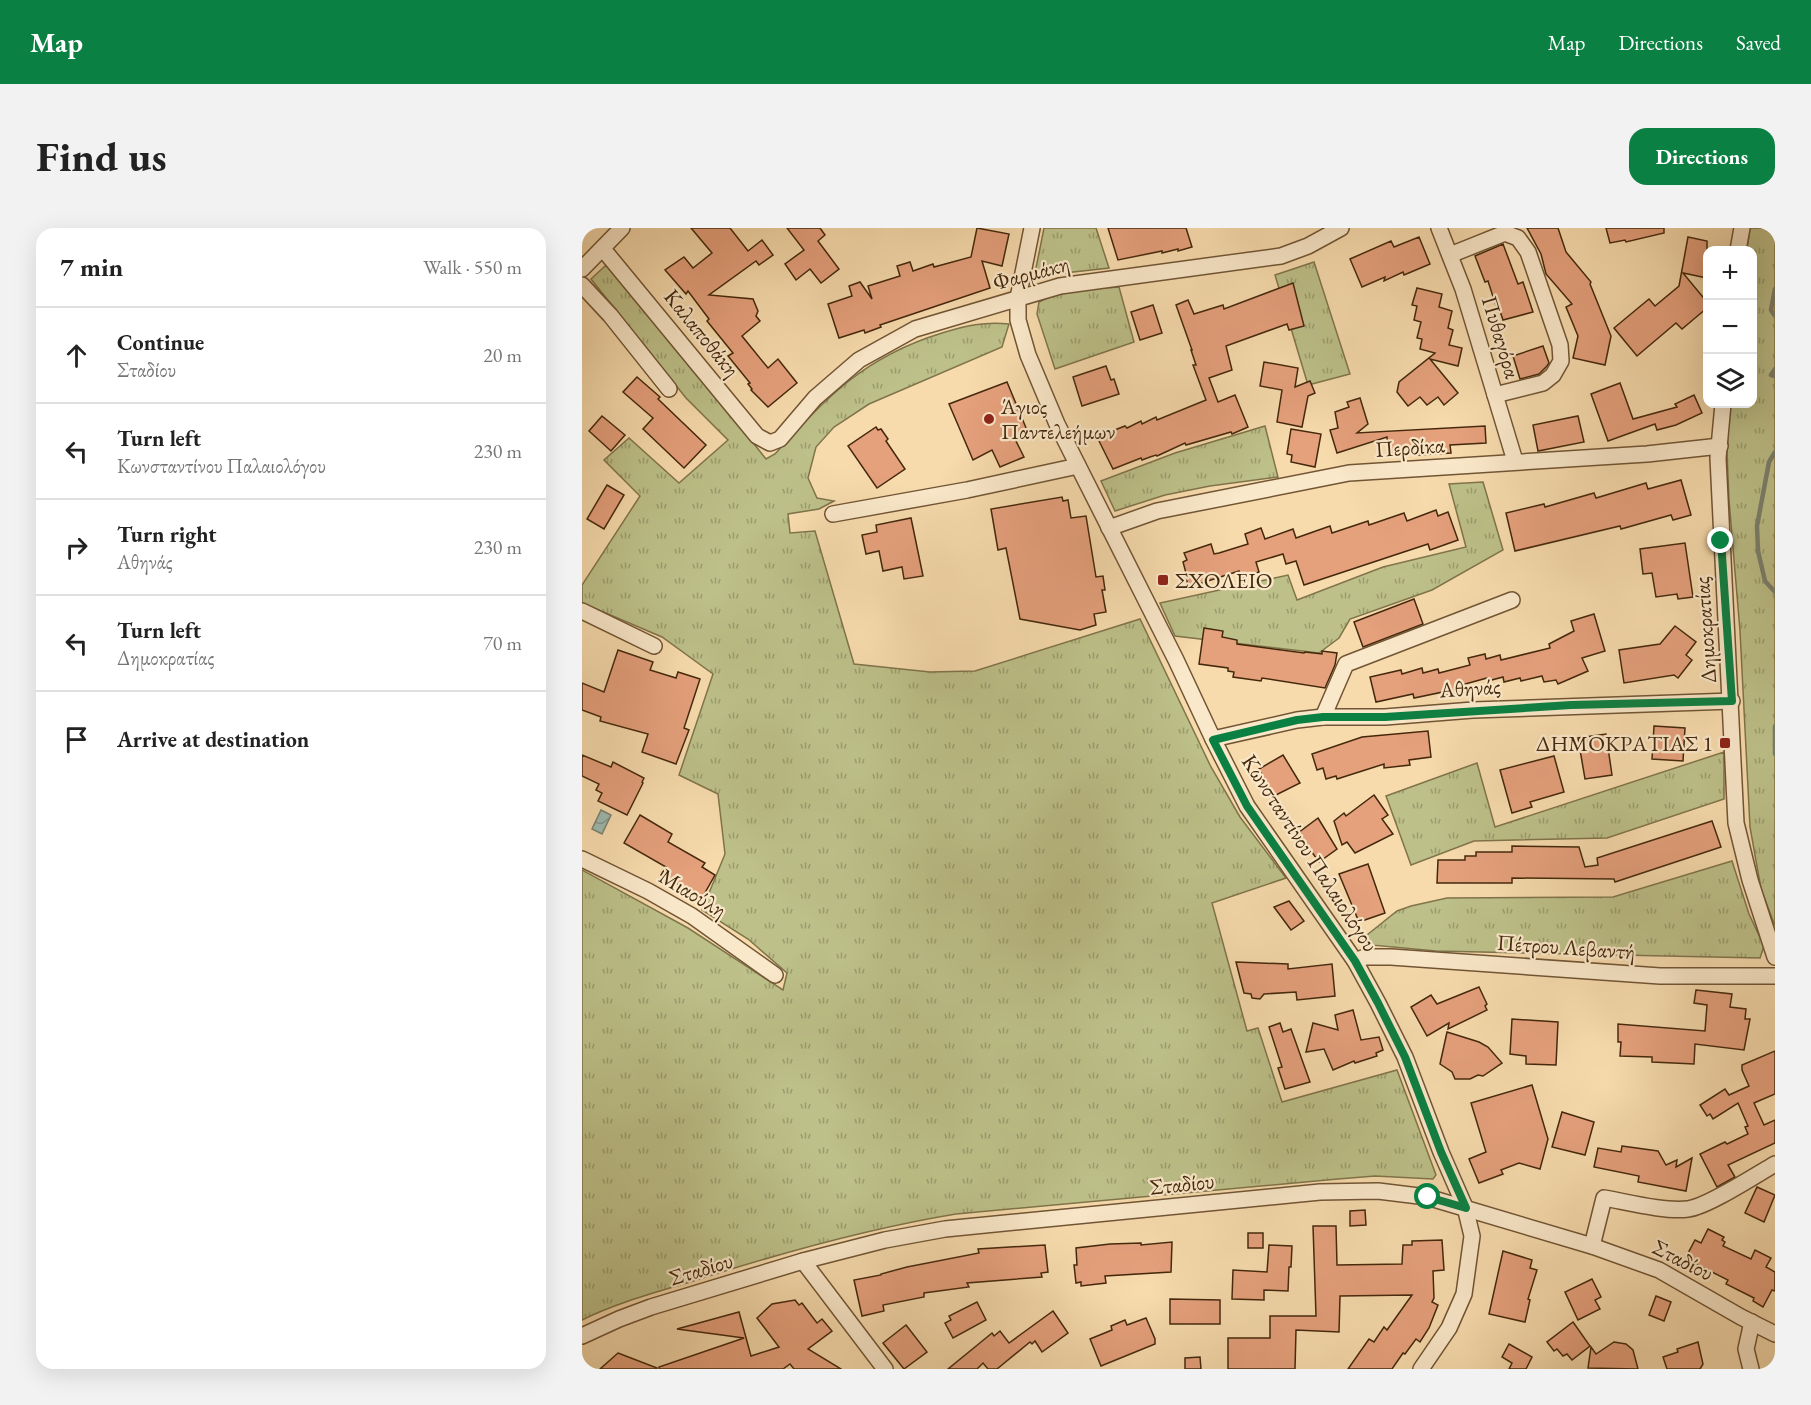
<!DOCTYPE html>
<meta charset="utf-8">
<style>
:root{--surface:#fff;--page:#f2f2f2;--text:#222;--muted:#767676;--line:#e0e0e0;--accent:#0b8043}
body{margin:0;font-family:"EB Garamond",serif;background:var(--page);color:var(--text)}
.controls{position:absolute;right:18px;top:18px;display:grid;overflow:hidden;border-radius:12px;box-shadow:0 6px 24px #0002}
.controls button{width:54px;height:54px;display:grid;place-items:center;padding:0;border:0;border-bottom:2px solid var(--line);background:var(--surface);color:var(--text);font:30px sans-serif}
.stop{position:absolute;width:18px;height:18px;margin:-14px;border:4px solid #0b8043;border-radius:50%;background:#fff}
.stop.end{background:#0b8043;border-color:#fff;box-shadow:0 2px 6px #0008}
.list{margin:0;padding:0;list-style:none}
h2{display:flex;justify-content:space-between;align-items:center;height:78px;margin:0;padding:0 24px;font-size:26px}
h2 small{font-size:20px;font-weight:400;color:var(--muted)}
.list li{display:grid;grid-template-columns:39px 1fr auto;gap:18px;align-items:center;box-sizing:border-box;height:96px;padding:0 24px;border-top:2px solid var(--line)}
.list b{display:block;font-size:22px;white-space:nowrap}
.list p{margin:0;font-size:20px;white-space:nowrap;color:var(--muted)}
.list em{font-size:20px;font-style:normal;color:var(--muted)}
.icon{flex:none;width:33px;height:33px;fill:none;stroke:currentColor;stroke-width:2;stroke-linecap:round;stroke-linejoin:round}
.map{position:relative;flex:none;width:1193px;height:1141px;overflow:hidden;border-radius:18px}
header{display:flex;align-items:center;gap:36px;box-sizing:border-box;height:84px;padding:0 30px;background:var(--accent);color:#fff}
header strong{font-size:28px}
nav{display:flex;gap:33px;margin-inline-start:auto;font-size:21px}
.intro{display:flex;align-items:center;justify-content:space-between;box-sizing:border-box;height:144px;padding:0 36px}
h1{margin:0;font-size:42px}
.button{padding:15px 27px;border-radius:18px;background:var(--accent);color:#fff;font-size:21px;font-weight:700}
main{display:flex;gap:36px;padding:0 36px}
aside{flex:1;background:var(--surface);border-radius:18px;box-shadow:0 6px 24px #0002}
.map>svg:first-child{display:block}
.grass{fill:url(#grass-tufts);stroke:#80744a;stroke-width:1.5}
.water{fill:url(#water-waves);stroke:#7a806e;stroke-width:1.5}
.lines{fill:none;stroke-linecap:round;stroke-linejoin:round}
.stream{stroke:#7a806e;stroke-width:4.5}
.building{fill:#e5a07c;stroke:#44280c;stroke-width:1.5}
.minor-casing{stroke:#715534;stroke-width:18}
.minor{stroke:#fae8ca;stroke-width:15}
.route{stroke:#0b8043;stroke-width:8}
.poi-dot{fill:#8f2418;stroke:#fae8ca;stroke-width:2}
.labels{text-anchor:middle;dominant-baseline:central;stroke-width:4.5;stroke-linejoin:round;paint-order:stroke}
.street-label{font-size:22px;fill:#44280c;stroke:#fae8ca}
.poi-label{font-size:22px;fill:#44280c;stroke:#fae8ca;text-anchor:start}
</style>
<header>
<strong>Map</strong>
<nav><a>Map</a><a>Directions</a><a>Saved</a></nav>
</header>
<div class="intro"><h1>Find us</h1><a class="button">Directions</a></div>
<main>
<aside>
<h2>7 min<small>Walk · 550 m</small></h2>
<ul class="list">
<li><svg class="icon" aria-label="ahead" viewBox="0 0 24 24"><path d="M12 20V5M6 11l6-6 6 6"/></svg><div><b>Continue</b><p>Σταδίου</p></div><em>20 m</em></li>
<li><svg class="icon" aria-label="left" viewBox="0 0 24 24"><path d="M17 20v-9H6M10 6l-5 5 5 5"/></svg><div><b>Turn left</b><p>Κωνσταντίνου Παλαιολόγου</p></div><em>230 m</em></li>
<li><svg class="icon" aria-label="right" viewBox="0 0 24 24"><path d="M7 20v-9h11M14 6l5 5-5 5"/></svg><div><b>Turn right</b><p>Αθηνάς</p></div><em>230 m</em></li>
<li><svg class="icon" aria-label="left" viewBox="0 0 24 24"><path d="M17 20v-9H6M10 6l-5 5 5 5"/></svg><div><b>Turn left</b><p>Δημοκρατίας</p></div><em>70 m</em></li>
<li><svg class="icon" aria-label="arrive" viewBox="0 0 24 24"><path d="M6 21V4h12l-3 4 3 4H6"/></svg><div><b>Arrive at destination</b></div></li>
</ul>
</aside>
<div class="map">
<svg width="1193" height="1141" viewBox="0 0 1193 1141">
<defs>
<pattern id="grass-tufts" width="24" height="20" patternUnits="userSpaceOnUse" patternTransform="scale(1.5)"><rect width="24" height="20" fill="#bdc089"/><path d="M3 7l-1-3M5 7V3M7 7l1-3M15 17l-1-3M17 17v-4M19 17l1-3" fill="none" stroke="#9b9c6e"/></pattern>
<pattern id="water-waves" width="16" height="10" patternUnits="userSpaceOnUse" patternTransform="scale(1.5)"><rect width="16" height="10" fill="#9ebab0"/><path d="M0 5q4-4 8 0t8 0" fill="none" stroke="#82978e"/></pattern>
</defs>
<rect width="100%" height="100%" fill="#f7dbad"/>
<filter id="stains"><feTurbulence type="fractalNoise" baseFrequency=".00333" numOctaves="4"/><feColorMatrix values="0 0 0 0 .2 0 0 0 0 .09 0 0 0 0 .02 0 0 0 .5 -.17"/></filter>
<radialGradient id="worn" r=".72"><stop offset=".6" stop-color="#630" stop-opacity="0"/><stop offset="1" stop-color="#630" stop-opacity=".3"/></radialGradient>
<g class="grass">
<path d="M462,0H514L527,40L455,48L453,45Z"/>
<path d="M1168,0H1193V698L1179,661L1168,599L1158,403L1147,272L1145,225L1147,176H1170V78L1174,75L1171,70L1170,22H1165Z"/>
<path d="M732,34L768,146L726,157L693,47Z"/>
<path d="M23,38L33,41L184,231L193,226C246,168 282,129 360,105C383,98 403,93 427,96L420,119L287,176L252,199L234,219L226,250L235,270L252,273L237,281L206,286L208,305L233,303L272,436L348,444L393,443L558,391L629,539L658,589L704,650L630,675L665,803L676,800L700,874L815,842L854,947L851,951L793,948L756,951L374,986C283,1001 195,1026 108,1054C72,1065 34,1075 0,1092V642L106,700L201,762L205,745L166,711L120,682L143,626L136,566L97,547L131,446L80,409L0,375V357L58,268L22,232L47,210L97,255L146,212L104,170L9,51Z"/>
<path d="M537,59L552,114L473,141L455,86L457,74C480,61 511,61 537,59Z"/>
<path d="M683,198L696,249L628,258L583,267L533,283L519,253L593,225Z"/>
<path d="M901,254L921,322L850,362L768,391L757,410L737,425L593,408L578,375L706,347L715,372L801,339L884,319L867,256Z"/>
<path d="M1142,524V571L1025,610L892,613L829,637L804,568L895,535L913,599Z"/>
<path d="M1150,633L1167,686L1182,718L1178,730L854,723L778,716L785,707L815,683L829,678L865,670L1031,669Z"/>
</g>
<path class="water" d="M19,582L29,587L20,606L10,601Z"/>
<g class="lines">
<g class="stream">
<path d="M1193,61L1189,82L1193,88"/>
<path d="M1193,141L1189,147L1193,148"/>
<path d="M1193,224L1187,234L1175,298L1176,323L1183,353L1193,364"/>
<path d="M1193,498V526"/>
</g>
</g>
<g class="building">
<path d="M109,0H148L166,23L180,12L191,27L177,37L174,33L127,67L171,71L176,83L174,88L178,93L160,108L186,140L196,131L215,155L186,179L169,162L170,161L166,156L168,155L146,128L151,125L125,93L127,91L106,63L104,66L83,42L102,29L111,40L130,25Z"/>
<path d="M205,0H238L243,7L236,13L257,41L239,55L228,41L214,52L203,36L222,22Z"/>
<path d="M395,0L427,6L420,38L400,33L408,60L298,97L299,99L283,105L282,102L257,110L246,76L270,68L267,58L278,54L290,71L286,58L318,48L315,38L328,34L331,43L351,36L352,39L389,29Z"/>
<path d="M526,0H604L610,19L596,23V21L580,25V23L536,32Z"/>
<path d="M945,0H976L984,24L1009,54L1008,56L1029,108L1023,137L991,130L996,108L984,79L990,76L964,46L959,26Z"/>
<path d="M1024,0H1082V5L1044,14L1043,12L1028,15Z"/>
<path d="M837,9L848,36L822,47L821,44L802,53L803,49L780,59L768,31L809,13L812,19Z"/>
<path d="M1106,9L1125,13V50L1101,45L1125,74V80L1100,101L1094,95L1055,128L1032,100L1067,71L1073,78L1097,58Z"/>
<path d="M921,16L936,56L941,54L951,84L921,92L916,77L914,78L906,53L903,54L893,28Z"/>
<path d="M711,55L722,98L707,102L705,96L644,118L650,142L627,150L636,174L653,167L666,199L650,206L649,204L604,217L603,215L575,228L574,227L568,229L560,232L559,230L531,241L515,209L543,198L545,200L559,193L560,196L574,189L575,192L624,172L611,137H614L609,122H610L594,77L606,72L612,86L641,77L642,81Z"/>
<path d="M835,60L860,66L857,79L870,83L866,100L871,102L867,117L880,120L876,138L848,131L876,165L862,177L856,169L845,177L838,169L826,178L815,164L817,154L853,125L838,121L840,111L835,110L839,94L832,92L835,78L830,77Z"/>
<path d="M571,77L580,105L558,112L549,84Z"/>
<path d="M961,118L967,135L965,138L957,146L938,151L931,128Z"/>
<path d="M682,134L716,140L713,159L728,153L733,165L726,168L720,199L695,194L700,162L678,158Z"/>
<path d="M524,138L529,152L532,151L537,166L500,178L491,149Z"/>
<path d="M55,149L78,169L76,171L124,217L102,240L61,201L71,190L41,164Z"/>
<path d="M425,154L447,207L434,213L442,229L418,239L410,222L391,232L367,176Z"/>
<path d="M1038,155L1051,191L1095,179L1093,176L1112,167L1120,185L1094,197L1075,202L1073,196L1026,213L1009,166Z"/>
<path d="M778,170L786,196L775,205L903,198L904,215L868,217L869,225L836,227V224L806,226L805,209L755,225L748,202L756,200L753,184L767,179L765,174Z"/>
<path d="M20,188L43,207L29,223L7,203Z"/>
<path d="M996,188L1002,214L956,223L951,197Z"/>
<path d="M294,199L296,202L299,201L306,211L304,213L323,241L295,260L266,218Z"/>
<path d="M709,201L739,206L733,239L709,234L710,227L705,226Z"/>
<path d="M1099,252L1109,287L1091,292L1089,287L1039,301L1038,298L933,323L924,285L962,276L963,279L1012,265L1014,270L1064,255L1066,261Z"/>
<path d="M25,257L42,267L22,301L5,291Z"/>
<path d="M480,269L481,273L486,272L489,290L504,288L514,349L521,348L523,362H520L524,384L512,386L514,397L498,402L438,391L424,320L416,322L409,281Z"/>
<path d="M854,282L856,288L866,284L876,312L848,322L846,316L722,357L714,333L704,336L701,326L674,334L677,344L659,350L657,343L607,359L602,345H604L601,334L605,332L602,325L629,316L632,326L637,325L666,316L663,306L679,300L683,311L711,301L714,310L748,298L750,305L786,293L787,297L822,285L825,293Z"/>
<path d="M329,290L341,348L322,351L320,339L301,343L297,323L284,326L280,307L295,304L294,297Z"/>
<path d="M1103,315L1111,369L1096,371L1095,366L1074,369L1070,345L1061,346L1058,321Z"/>
<path d="M832,371L841,396L781,419L772,394Z"/>
<path d="M1012,386L1023,423L1000,430L1006,443L976,456L974,452L962,454L960,448L939,453L938,450L922,454L921,449L906,453L905,450L876,458L878,464L862,468L861,464L832,470L831,466L794,474L788,449L819,442L820,446L840,440L841,445L856,441L857,445L888,437L886,430L903,426L904,431L918,427L919,432L968,420L967,416L992,403L989,393Z"/>
<path d="M1093,398L1114,414L1104,427L1110,432L1096,450L1092,447L1042,455L1037,422L1078,416Z"/>
<path d="M622,400L641,403L640,409L655,412V416L722,425L723,424L740,426V423L755,425L753,437L743,460L680,450L679,453L651,449L652,444L646,443V440L617,436Z"/>
<path d="M36,422L71,434L68,442L94,450L96,444L118,451L102,500L107,502L94,536L60,524L66,506L18,493L19,489L0,482V455L22,464Z"/>
<path d="M1072,498L1103,500L1101,533L1070,531Z"/>
<path d="M846,503L849,529L827,532L828,537L802,540V536L755,551L754,548L744,551L741,540L735,542L730,526L780,509Z"/>
<path d="M1024,506L1030,547L1003,551L996,510Z"/>
<path d="M0,527L29,539L31,534L62,550L60,554L61,555L45,587L16,573L20,565L14,562L17,556L0,548Z"/>
<path d="M701,527L718,555L692,568L677,541Z"/>
<path d="M972,528L982,564L948,574L950,579L930,585L918,542Z"/>
<path d="M792,567L806,587L800,591L811,606L773,625L765,614L760,617L752,593L762,585L764,588Z"/>
<path d="M58,587L90,606L86,614L123,635L120,639L133,647L120,670L79,647L84,639L42,615Z"/>
<path d="M736,590L755,621L737,634L716,605Z"/>
<path d="M1130,593L1139,619L1033,654L1032,651L930,650V655H855L856,632H883V628H894V624H930V618L997,619L1003,639L1016,637L1015,630Z"/>
<path d="M786,636L803,685L777,694L757,646Z"/>
<path d="M707,673L722,693L709,702L692,679Z"/>
<path d="M654,734L706,736V741L750,736L753,768L715,772L714,764L682,766L678,771L670,770L669,766L662,765Z"/>
<path d="M897,759L905,776L903,778L905,782L866,801L867,795L845,808L829,779L849,767L855,776Z"/>
<path d="M1114,762L1150,766L1148,779L1164,781L1163,791H1168L1162,822L1113,816L1112,836L1070,834V829L1038,828L1039,814H1036V796L1123,803L1125,777L1112,775Z"/>
<path d="M771,782L779,812L797,809L801,822L794,825L795,828L773,835L772,833L751,842L742,821L724,824L731,795L756,802L753,787Z"/>
<path d="M930,791L976,794L974,837L944,836V828L928,826Z"/>
<path d="M698,795L701,804L709,801L728,854L703,861L696,840L700,839L687,799Z"/>
<path d="M865,804L897,814L906,819L920,835L901,848L896,847L888,851H873L870,844L858,836Z"/>
<path d="M1193,823V866L1172,875L1182,897L1193,892V915L1146,937L1153,949L1135,959L1118,926L1143,914L1145,916L1166,906L1163,899L1166,898L1156,875L1131,891L1128,886L1125,888L1118,877L1143,861L1147,867L1167,858L1160,842V837Z"/>
<path d="M950,857L966,911L958,941L937,935L919,942L921,946L897,955L887,931L904,924L889,875Z"/>
<path d="M980,884L1012,894L1003,927L970,919Z"/>
<path d="M1040,918L1076,923L1084,937L1095,932L1094,939L1110,930L1104,963L1056,954L1057,948L1012,939L1016,920L1039,924Z"/>
<path d="M1175,959L1193,967L1182,994L1163,985Z"/>
<path d="M783,982L784,997L768,998V983Z"/>
<path d="M731,998H754L755,1037L820,1036L821,1017H830V1013L860,1012L862,1042L851,1043L852,1070L850,1074L856,1077L847,1100L838,1114L834,1111L823,1126L821,1125L810,1141H766L787,1111L792,1114L802,1099L805,1102L830,1067L758,1068L757,1104L714,1102L713,1141H646V1110H688V1088H734Z"/>
<path d="M1126,1001L1142,1009L1140,1012L1143,1014L1141,1018L1169,1031L1173,1022L1189,1030L1184,1039L1193,1044V1063L1190,1062L1181,1079L1171,1073L1172,1070L1144,1056L1146,1052L1114,1036L1115,1034L1104,1029L1113,1012L1119,1015Z"/>
<rect x="666" y="1005" width="15" height="15"/>
<path d="M590,1014L589,1044L523,1048L524,1055L499,1058V1054L494,1055L492,1037H495L494,1020L528,1016L559,1015V1017Z"/>
<path d="M463,1017L466,1044L459,1045L460,1049L385,1055L387,1059L342,1065V1069L301,1077L302,1083L280,1088L272,1052L299,1047V1046L325,1039L397,1025L396,1021Z"/>
<path d="M687,1017L710,1018L709,1039H707L706,1063L682,1062V1072L650,1071L651,1042L685,1044Z"/>
<path d="M921,1023L950,1032L948,1040L955,1042L946,1071L948,1072L943,1094L907,1086Z"/>
<path d="M1010,1051L1019,1069L1013,1072L1018,1081L996,1092L983,1064Z"/>
<path d="M1074,1068L1089,1074L1082,1093L1067,1087Z"/>
<path d="M588,1071L638,1072V1096H588Z"/>
<path d="M213,1072L217,1077L220,1075L235,1095L240,1091L250,1103L226,1121L259,1141H212L208,1136L201,1141H77V1139L162,1110L95,1101L157,1084L169,1128L197,1119L175,1090L190,1076Z"/>
<path d="M395,1074L404,1092L371,1110L363,1095L369,1092L367,1088Z"/>
<path d="M471,1083L486,1105L460,1124L453,1113L450,1116L448,1114L415,1141H406L401,1135L395,1141H366L410,1105L412,1108L418,1103L427,1115Z"/>
<path d="M564,1090L573,1111V1116L519,1138L508,1111L530,1102L529,1098L543,1092L545,1097Z"/>
<path d="M991,1094L1008,1118L990,1132L985,1126L981,1128L975,1121L972,1123L965,1114Z"/>
<path d="M324,1097L345,1124L322,1141L301,1115Z"/>
<path d="M1032,1114L1044,1116L1051,1122L1056,1141L1006,1140L1009,1119L1014,1126Z"/>
<path d="M1116,1114L1121,1136L1118,1141H1085L1081,1129L1096,1124L1095,1121Z"/>
<path d="M927,1116L950,1129L944,1141H927L930,1135L920,1129Z"/>
<path d="M36,1125L75,1140V1141H18Z"/>
<path d="M618,1129L619,1141H603V1130Z"/>
</g>
<g class="lines">
<defs>
<g id="minor">
<path d="M450,0L436,70V92L446,127L475,196L594,432L631,511L665,578L773,733L796,775L823,829L859,924L883,979L890,1008L882,1066L867,1100L839,1141"/>
<path d="M857,0L881,61L933,233"/>
<path d="M21,21L175,208L188,215L198,211L233,170L277,132L333,101L478,58L699,28L726,18L759,0"/>
<path d="M1156,22L1160,0"/>
<path d="M868,27L923,5L936,10L946,24L978,117L979,133L971,147L961,155L913,167"/>
<path d="M0,41L40,0"/>
<path d="M0,57L28,87L87,161"/>
<path d="M1141,176L1136,230L1154,595L1168,652L1193,729"/>
<path d="M251,286L385,262L496,238"/>
<path d="M527,300L575,283L767,245L1065,226L1138,218"/>
<path d="M0,383L72,418"/>
<path d="M741,489L764,436L930,372"/>
<path d="M631,511L715,492L741,489H803L891,482L1150,473"/>
<path d="M0,631L66,663L110,688L193,747"/>
<path d="M773,733L783,729H809L1078,748H1193"/>
<path d="M1010,1018L1022,970C1045,974 1083,984 1106,981C1125,979 1174,947 1193,936"/>
<path d="M221,1033L303,1141"/>
<path d="M0,1108L37,1091L69,1079L221,1033L303,1012L363,1001L738,964L796,963L845,969L1010,1018L1077,1042L1159,1089L1193,1106"/>
<path d="M1169,1141L1164,1121L1170,1094"/>
</g>
</defs>
<use href="#minor" class="minor-casing"/>
<use href="#minor" class="minor"/>
</g>
<g class="lines">
<path class="route" d="M846,969L884,980L859,924L823,829L796,775L773,733L665,578L631,512L715,492L741,489H803L989,477L1150,473L1139,313"/>
</g>
<g class="poi-dot">
<circle cx="407" cy="191" r="6"/>
<rect x="575" y="346" width="12" height="12" rx="3"/>
<rect x="1137" y="509" width="12" height="12" rx="3"/>
</g>
<g class="labels">
<g class="street-label">
<text transform="translate(449 45) rotate(-15)">Φαρμάκη</text>
<text transform="translate(120 105) rotate(51)">Καλαποθάκη</text>
<text transform="translate(919 109) rotate(73)">Πυθαγόρα</text>
<text transform="translate(828 219) rotate(-4)">Περδίκα</text>
<text transform="translate(1123 402) rotate(-94)">Δημοκρατίας</text>
<text transform="translate(888 460) rotate(-4)">Αθηνάς</text>
<text transform="translate(728 625) rotate(57)">Κωνσταντίνου Παλαιολόγου</text>
<text transform="translate(111 665) rotate(31)">Μιαούλη</text>
<text transform="translate(984 719) rotate(4)">Πέτρου Λεβαντή</text>
<text transform="translate(600 956) rotate(-6)">Σταδίου</text>
<text transform="translate(1101 1032) rotate(27)">Σταδίου</text>
<text transform="translate(119 1041) rotate(-17)">Σταδίου</text>
</g>
<g class="poi-label">
<text x="419" y="178">Άγιος<tspan x="419" dy="25">Παντελεήμων</tspan></text>
<text x="593" y="352">ΣΧΟΛΕΙΟ</text>
<text x="1131" y="515" text-anchor="end">ΔΗΜΟΚΡΑΤΙΑΣ 1</text>
</g>
</g>
<rect width="100%" height="100%" filter="url(#stains)"/>
<rect width="100%" height="100%" fill="url(#worn)"/>
</svg>
<div class="controls">
<button>+</button>
<button>−</button>
<button><svg class="icon" aria-label="layers" viewBox="0 0 24 24"><path d="M12 4l9 5-9 5-9-5zM3 14l9 5 9-5"/></svg></button>
</div>
<div class="stop" style="left:846px;top:969px"></div>
<div class="stop end" style="left:1139px;top:313px"></div>
</div>
</main>
